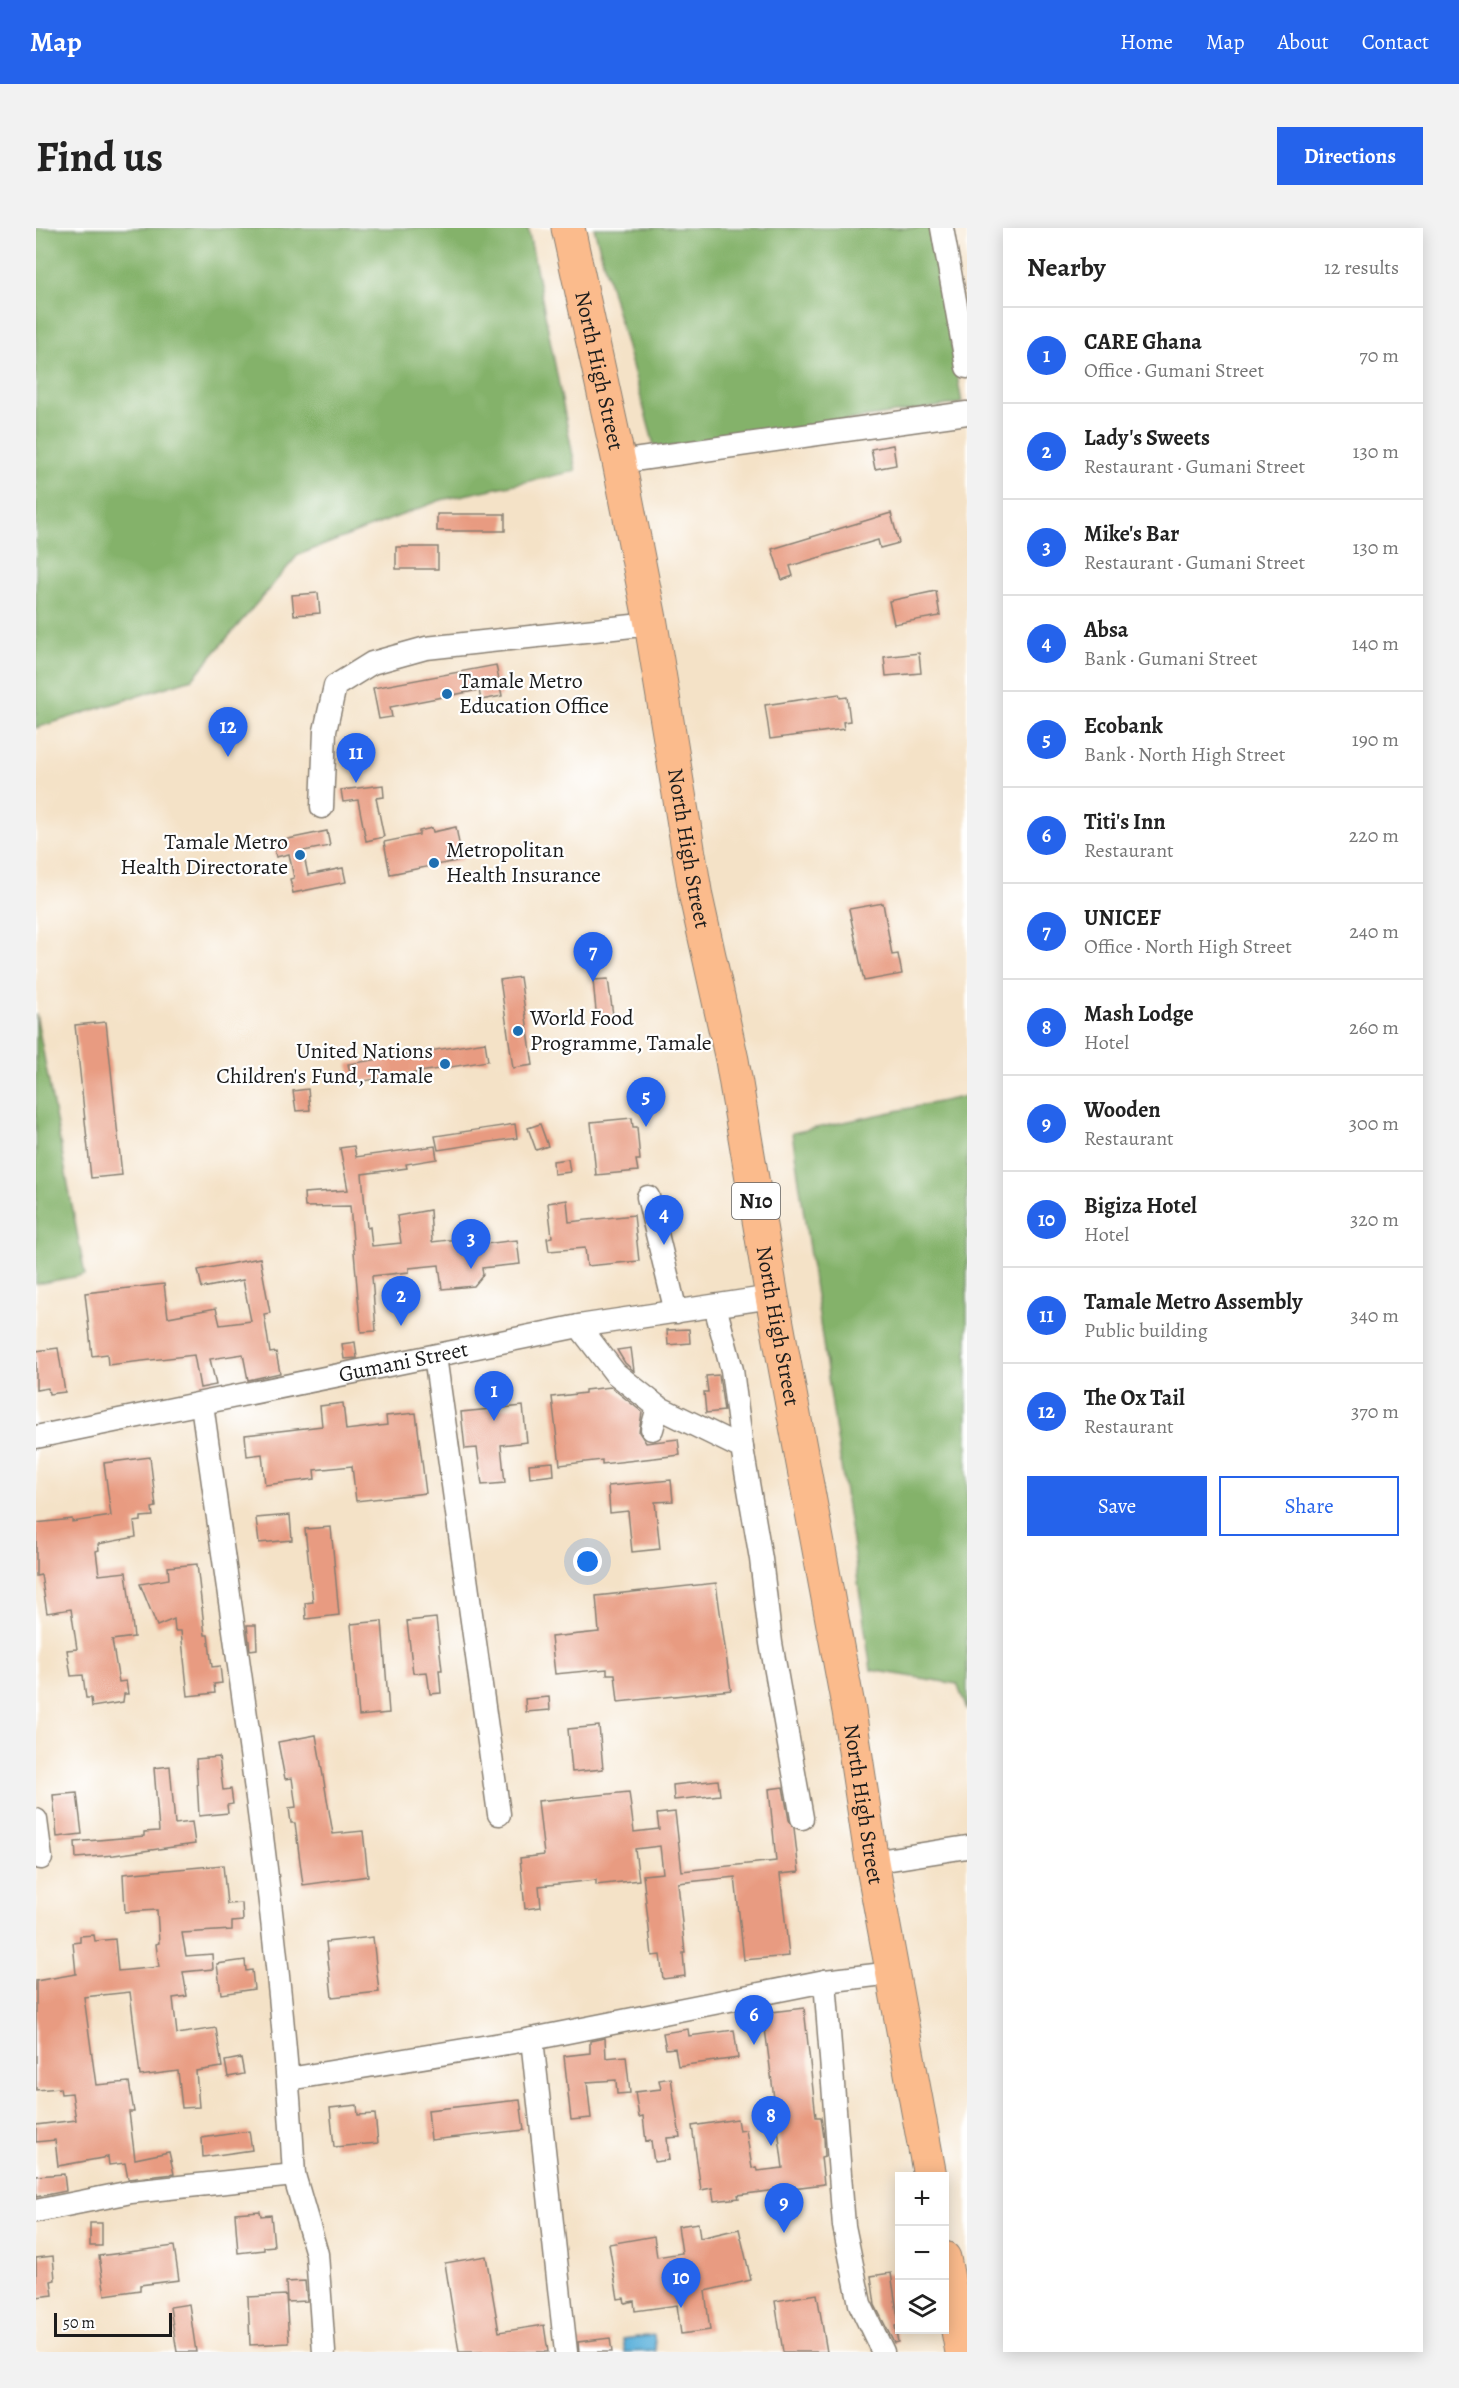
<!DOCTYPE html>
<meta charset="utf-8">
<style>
:root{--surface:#fff;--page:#f2f2f2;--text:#222;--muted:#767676;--line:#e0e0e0;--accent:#2563eb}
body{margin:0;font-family:Alegreya,serif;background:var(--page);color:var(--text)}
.controls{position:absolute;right:18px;bottom:18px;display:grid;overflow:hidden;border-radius:0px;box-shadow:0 3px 15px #0003}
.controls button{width:54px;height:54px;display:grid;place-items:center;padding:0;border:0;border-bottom:2px solid var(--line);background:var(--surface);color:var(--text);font:30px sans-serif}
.scale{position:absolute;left:18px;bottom:15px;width:118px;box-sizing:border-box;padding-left:6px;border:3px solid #1c1c1c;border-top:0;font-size:16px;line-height:21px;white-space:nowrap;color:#1c1c1c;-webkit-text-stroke:4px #fff;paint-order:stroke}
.you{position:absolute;left:552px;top:1334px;width:21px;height:21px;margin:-15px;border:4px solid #fff;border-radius:50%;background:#1a73e8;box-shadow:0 0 0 9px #1a73e833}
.badge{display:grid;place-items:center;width:39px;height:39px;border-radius:50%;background:var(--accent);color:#fff;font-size:20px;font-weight:700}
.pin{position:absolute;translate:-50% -50px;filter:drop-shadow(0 2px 3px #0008)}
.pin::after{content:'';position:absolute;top:32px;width:21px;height:18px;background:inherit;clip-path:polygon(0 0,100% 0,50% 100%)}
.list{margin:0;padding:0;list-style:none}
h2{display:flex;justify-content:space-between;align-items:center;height:78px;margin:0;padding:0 24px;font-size:26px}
h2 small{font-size:20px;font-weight:400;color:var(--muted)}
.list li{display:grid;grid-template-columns:39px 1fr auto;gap:18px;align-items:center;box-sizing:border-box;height:96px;padding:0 24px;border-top:2px solid var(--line)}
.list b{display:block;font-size:22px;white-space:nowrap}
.list p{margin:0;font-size:20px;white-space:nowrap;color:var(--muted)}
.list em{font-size:20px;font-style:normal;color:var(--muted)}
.actions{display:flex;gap:12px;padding:18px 24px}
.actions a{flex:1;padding:14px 0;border:2px solid var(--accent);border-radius:0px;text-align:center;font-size:21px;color:var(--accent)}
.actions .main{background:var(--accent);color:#fff}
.icon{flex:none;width:33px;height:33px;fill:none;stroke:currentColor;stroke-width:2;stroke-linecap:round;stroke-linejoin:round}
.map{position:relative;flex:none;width:931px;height:2124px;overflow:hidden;border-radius:0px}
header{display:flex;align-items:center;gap:36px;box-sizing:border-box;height:84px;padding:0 30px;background:var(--accent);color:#fff}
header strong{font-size:28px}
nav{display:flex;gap:33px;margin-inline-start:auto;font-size:21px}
.intro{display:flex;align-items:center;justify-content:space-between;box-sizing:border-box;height:144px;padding:0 36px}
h1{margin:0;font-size:42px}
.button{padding:15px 27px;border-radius:0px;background:var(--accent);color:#fff;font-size:21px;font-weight:700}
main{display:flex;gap:36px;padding:0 36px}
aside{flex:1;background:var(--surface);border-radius:0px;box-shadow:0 3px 15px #0003}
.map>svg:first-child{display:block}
.forest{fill:#84b26b;stroke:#506744;stroke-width:1.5}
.water{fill:#61b3dc;stroke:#3e687c;stroke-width:1.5}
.building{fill:#e89b81}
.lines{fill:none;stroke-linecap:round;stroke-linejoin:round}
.minor-casing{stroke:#887f72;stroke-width:25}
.highway-casing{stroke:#887f72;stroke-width:35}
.minor{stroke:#fff;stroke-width:22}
.highway{stroke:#fbbb8c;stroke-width:33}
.poi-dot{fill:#1f6fb2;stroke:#fff;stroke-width:2}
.labels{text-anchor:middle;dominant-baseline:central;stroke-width:4.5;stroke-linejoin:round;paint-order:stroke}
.shield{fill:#fff;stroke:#606060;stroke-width:1.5}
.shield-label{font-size:21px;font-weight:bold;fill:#1c1c1c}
.street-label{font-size:22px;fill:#1c1c1c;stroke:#fff}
.poi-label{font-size:22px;fill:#1c1c1c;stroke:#fff;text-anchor:start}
</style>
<header>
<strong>Map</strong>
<nav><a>Home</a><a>Map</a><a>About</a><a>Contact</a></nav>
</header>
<div class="intro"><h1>Find us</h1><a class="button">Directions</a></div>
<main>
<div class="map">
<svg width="931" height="2124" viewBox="0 0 931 2124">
<rect width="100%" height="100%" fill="#fff"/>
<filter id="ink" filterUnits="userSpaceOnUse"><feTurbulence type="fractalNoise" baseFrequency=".0167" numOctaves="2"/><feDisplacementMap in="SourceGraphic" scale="12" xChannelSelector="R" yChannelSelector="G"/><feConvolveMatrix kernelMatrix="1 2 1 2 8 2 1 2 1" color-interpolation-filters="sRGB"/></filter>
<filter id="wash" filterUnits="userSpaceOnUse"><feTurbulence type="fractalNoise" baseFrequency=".008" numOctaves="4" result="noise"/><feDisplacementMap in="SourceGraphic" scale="24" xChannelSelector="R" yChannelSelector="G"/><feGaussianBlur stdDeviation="1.35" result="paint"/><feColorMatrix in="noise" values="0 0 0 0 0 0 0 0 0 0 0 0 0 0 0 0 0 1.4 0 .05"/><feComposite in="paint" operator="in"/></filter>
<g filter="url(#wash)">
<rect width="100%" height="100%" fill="#f4e2c7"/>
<g class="forest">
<path d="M0,0H492L540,243L405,272L262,327L156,451L0,500Z"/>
<path d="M558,0H895L926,175L619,221Z"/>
<path d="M0,786L49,1047L0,1056Z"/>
<path d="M931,868V1482L921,1456L835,1442L756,905Z"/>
</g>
<path class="water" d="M618,2107L620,2123L589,2124L587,2111Z"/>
<g id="blocks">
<g class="building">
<path d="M857,217L860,237L839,241L835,221Z"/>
<path d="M855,285L863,315L844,320L842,312L754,338L757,348L746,352L736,321Z"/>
<rect x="401" y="286" width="68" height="17"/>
<rect x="360" y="319" width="42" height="22"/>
<path d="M900,363L904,388L858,396L853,373Z"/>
<path d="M282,365L284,385L258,387L256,367Z"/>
<path d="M883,425L885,445L850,448L848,429Z"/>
<path d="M460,437L466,468L445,472L443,462L354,479L356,489L343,491L337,460Z"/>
<path d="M803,466L804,470L811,469L814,493L807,494L808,501L734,511L729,477Z"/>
<path d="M347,557L348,569L340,570L348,609L330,613L322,572L307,574L305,562Z"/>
<path d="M420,599L426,632L354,646L348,614L383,607V603L396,600L397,604Z"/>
<path d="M291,603L294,618L267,623L272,647L307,640L310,654L257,665L254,651L258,650L253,626L240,629L237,614Z"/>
<path d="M847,675L856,727L862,726L866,746L828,753L813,681Z"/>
<path d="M484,749L497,837L477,840L464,752Z"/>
<path d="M572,751L577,787L563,789L562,783H560L557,752Z"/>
<path d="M70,794L86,947L55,950L39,797Z"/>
<path d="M449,814L452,833L316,855L312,836Z"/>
<path d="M272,861L274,882L260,883L257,863Z"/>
<path d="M596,890L597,899H601L604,932H600L602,943L560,947L555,894Z"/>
<path d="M479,896L481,910L402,922L399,908Z"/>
<path d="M504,896L512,918L500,922L492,900Z"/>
<path d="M318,918L320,929L399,918L401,931L370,936L371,940L326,946L331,1000L334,999L336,1018L365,1015L361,988L394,982L396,1014L448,1008L449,1016L481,1012L484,1036L446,1040L447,1047L438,1058L406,1061L403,1037L373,1040V1044L336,1048L340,1103L325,1104L314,978L269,979L268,965L312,962L304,920Z"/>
<path d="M532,931L534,944L518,946L517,933Z"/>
<path d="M531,972L533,994L598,987L603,1033L551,1038L549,1020L513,1023L511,1010L516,1009L512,975Z"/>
<path d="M224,1030L234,1085L228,1086L234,1125L240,1124L244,1145L212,1152L207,1126L174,1131L180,1157L164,1160L158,1127L72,1137L71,1126L56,1128L49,1065L128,1056L132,1089L180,1080L184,1097L215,1093L207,1052L166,1060L162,1042Z"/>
<path d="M653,1101L654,1115L632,1117L631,1102Z"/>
<path d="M319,1114L321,1130L308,1131L306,1116Z"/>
<path d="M22,1120L29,1164L13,1166L12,1160L0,1162V1123Z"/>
<path d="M595,1120L598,1143L589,1135L581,1122Z"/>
<path d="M683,1147L688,1183L670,1185L668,1164H672L670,1148Z"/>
<path d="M575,1159L606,1184L603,1204L610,1215L642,1211L644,1227L566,1236V1232L524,1237L516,1169L549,1165V1162Z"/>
<path d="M307,1175L310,1202L351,1197L350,1188L380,1185L390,1265L320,1273L316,1238L278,1242L279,1251L229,1257L226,1226L211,1228L209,1207L286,1198L284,1178Z"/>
<path d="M487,1178L491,1214L465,1217L469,1255L446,1257L441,1220L429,1221L425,1184Z"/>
<path d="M114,1229L120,1279L116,1280L117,1288L105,1289V1293L98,1294L100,1309L62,1316L63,1322L60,1323L63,1347L90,1344L98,1409L76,1412L83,1454L90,1453L92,1466H88L87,1474L56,1479L55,1470H50L47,1447L35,1448L31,1422L41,1421L35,1381L11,1385L5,1347L0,1348V1295L36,1291V1294L75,1288L68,1235Z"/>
<path d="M517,1234L518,1247L494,1250L493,1236Z"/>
<path d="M635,1252L637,1273L619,1274L624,1321L596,1324L592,1283L574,1285L572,1258Z"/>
<path d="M254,1287L256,1312L223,1315L220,1290Z"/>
<path d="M295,1299L303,1387L270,1391L269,1375L277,1374L269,1301Z"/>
<path d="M161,1336L169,1407H172L176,1439L184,1438L186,1455L178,1456L179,1465L152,1468L145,1403H139L138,1391L121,1398L104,1356L133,1351L132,1339Z"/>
<path d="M680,1355L695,1462L582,1474L579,1446H571V1441L519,1446L515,1409L563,1404L560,1368Z"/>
<path d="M400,1390L406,1442H403L405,1465L394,1466L391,1444L377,1445L371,1393Z"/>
<path d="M346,1393L353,1485L323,1488L315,1396Z"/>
<path d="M211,1397H220L221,1421L214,1422Z"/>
<path d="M513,1469L514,1482L490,1484L489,1471Z"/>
<path d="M563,1498L567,1541L536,1544L532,1501Z"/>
<path d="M280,1507L297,1606L327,1603L332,1648L267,1657L259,1595H255L253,1580L260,1579L256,1550L249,1551L242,1514Z"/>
<path d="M183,1529L187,1562L195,1561L197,1576L191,1577L192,1585L163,1588L160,1531Z"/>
<path d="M134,1538L139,1596L156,1594L159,1616L78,1627L40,1630L39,1614L108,1608V1604L123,1603L118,1540Z"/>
<path d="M682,1552L684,1567L638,1572L637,1557Z"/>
<path d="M747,1559L753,1592L758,1600L763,1644L744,1646L753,1728L708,1732L699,1649L642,1655L649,1725H647L649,1748L627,1751L624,1727L616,1728L607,1647L627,1645L624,1618L599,1621L603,1652L560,1657V1652L503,1658L505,1679L489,1681L484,1630L508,1627L502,1573L593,1564L598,1604L623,1601L621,1586L639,1584L646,1643L740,1633L733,1561Z"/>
<path d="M41,1565L46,1606L21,1609L17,1567Z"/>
<path d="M187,1637L191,1676L206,1675L207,1693L196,1694V1702L146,1705L150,1728L176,1726L177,1741L147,1744L151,1768L137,1770L141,1806L180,1800L186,1839L160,1843L163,1879L146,1880L142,1843L104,1848L94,1764L48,1769L60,1857L93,1854L98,1884H93L99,1931L133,1924L138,1946L92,1951L89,1935L73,1937L72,1929L22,1938L19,1912L0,1914V1897L40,1892L36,1865L25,1866L24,1860L0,1862V1753L40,1746L37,1715L44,1714V1708L58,1707L59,1713L79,1711L82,1743L123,1739L120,1716L123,1715L121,1682L89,1684L87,1646Z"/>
<path d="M337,1709L343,1764L296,1769L290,1714Z"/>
<path d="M209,1732L210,1743L216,1742L218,1761L185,1766L181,1736Z"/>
<path d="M768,1780L780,1889H785L788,1910L789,1928L785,1929L788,1956L702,1967L703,1970L678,1973L676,1960L665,1962L656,1898L701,1891L703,1903L710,1902L716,1940L720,1939L721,1943L747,1940L727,1785Z"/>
<path d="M652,1801L653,1808L698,1802L702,1830L642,1838L639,1820L630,1821L627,1805Z"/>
<path d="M569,1810L570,1830L590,1828L594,1865L581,1866L580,1852L551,1854L555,1890L535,1892L528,1828L554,1825V1813Z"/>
<path d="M205,1830L208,1846L192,1849L189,1833Z"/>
<path d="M635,1850L644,1909L631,1910L633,1932L618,1934L615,1913L610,1914L607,1888L603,1889L599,1864L625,1861L623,1852Z"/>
<path d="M484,1872L488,1902L395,1912L392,1882Z"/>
<path d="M321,1877L322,1887L339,1886L342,1915L298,1919L294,1880Z"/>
<path d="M213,1903L216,1922L167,1929L166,1910Z"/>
<path d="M28,1946L30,1963L0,1969V1948Z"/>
<path d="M224,1983L225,1988L235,1987L238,2018L228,2019V2022L202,2025L199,1985Z"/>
<rect x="54" y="1995" width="12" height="23"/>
<path d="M662,1995L664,2010L703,2001L715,2052L669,2063L674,2102L645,2106L641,2077L599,2083L598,2073L589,2075L588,2070L582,2071L573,2016L618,2008L621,2029L646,2025L642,1998Z"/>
<path d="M138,2018L143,2052L104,2057V2062L69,2067L63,2028Z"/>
<path d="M17,2028L19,2052L15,2053L17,2067L0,2069V2030Z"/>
<path d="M450,2028L463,2104L508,2097L512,2124H423L409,2035Z"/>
<path d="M855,2045L863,2097L859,2098L862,2114L858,2115L839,2077L835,2048Z"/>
<path d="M269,2053L271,2073L251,2074L250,2054Z"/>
<path d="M781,2066L791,2124H747L739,2073Z"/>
<path d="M250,2067L253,2115L214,2117L212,2069Z"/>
<path d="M153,2076L160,2124H141L134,2079Z"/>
<path d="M574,2110L576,2124H543L542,2114Z"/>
</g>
</g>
</g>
<g filter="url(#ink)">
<use href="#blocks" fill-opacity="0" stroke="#887f72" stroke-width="1.5"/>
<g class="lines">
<defs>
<g id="minor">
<path d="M906,0L931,139"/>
<path d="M583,234L931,185"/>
<path d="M286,579L289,503L299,458L336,435L390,420L615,396"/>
<path d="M612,969L640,1084"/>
<path d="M679,1078L696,1142L706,1220"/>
<path d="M543,1098L579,1145L622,1179L706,1220L725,1331L735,1415L766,1590"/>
<path d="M399,1128L463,1586"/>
<path d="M616,1201L622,1179"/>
<path id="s1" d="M0,1209L543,1098L736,1069"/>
<path d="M0,1592L5,1630"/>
<path d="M836,1634L931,1619"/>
<path d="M789,1753L808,1998L824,2076L847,2124"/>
<path d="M496,1811L530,2124"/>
<path d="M253,1851L496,1811L789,1753L856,1745"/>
<path d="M258,1947L281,2026L288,2124"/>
<path d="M0,1983L95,1964L258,1947C244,1689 201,1432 166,1176"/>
</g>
<g id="highway">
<path id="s2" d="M532,0L583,234L615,396L660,669L696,832L736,1069L813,1483L836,1634L894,1948"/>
<path d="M908,2030L926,2124"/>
</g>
</defs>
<use href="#minor" class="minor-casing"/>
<use href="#highway" class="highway-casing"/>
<use href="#minor" class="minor"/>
<use href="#highway" class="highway"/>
</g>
</g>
<g class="poi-dot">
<circle cx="411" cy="466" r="6"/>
<circle cx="264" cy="627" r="6"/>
<circle cx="398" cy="635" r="6"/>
<circle cx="482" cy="803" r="6"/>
<circle cx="409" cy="836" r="6"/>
</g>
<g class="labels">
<rect class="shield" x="696" y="955" width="48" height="36" rx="4.5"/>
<g class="shield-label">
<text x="720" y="973">N10</text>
</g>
<g class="street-label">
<text stroke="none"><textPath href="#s2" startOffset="146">North High Street</textPath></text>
<text stroke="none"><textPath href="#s2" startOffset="632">North High Street</textPath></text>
<text stroke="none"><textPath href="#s2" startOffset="1118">North High Street</textPath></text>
<text stroke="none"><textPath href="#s1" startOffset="375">Gumani Street</textPath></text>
<text stroke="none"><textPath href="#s2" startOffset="1604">North High Street</textPath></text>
</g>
<g class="poi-label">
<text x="423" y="453">Tamale Metro<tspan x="423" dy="25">Education Office</tspan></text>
<text x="252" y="614" text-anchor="end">Tamale Metro<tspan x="252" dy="25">Health Directorate</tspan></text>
<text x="410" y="622">Metropolitan<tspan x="410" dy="25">Health Insurance</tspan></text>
<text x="494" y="790">World Food<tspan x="494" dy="25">Programme, Tamale</tspan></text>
<text x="397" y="823" text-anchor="end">United Nations<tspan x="397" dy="25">Children's Fund, Tamale</tspan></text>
</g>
</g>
</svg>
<div class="controls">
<button>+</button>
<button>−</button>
<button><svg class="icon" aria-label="layers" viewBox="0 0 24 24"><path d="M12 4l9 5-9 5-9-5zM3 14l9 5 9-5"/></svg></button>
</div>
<div class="scale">50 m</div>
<div class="you"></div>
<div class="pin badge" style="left:458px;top:1193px">1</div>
<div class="pin badge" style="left:365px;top:1098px">2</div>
<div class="pin badge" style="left:435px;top:1041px">3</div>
<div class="pin badge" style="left:628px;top:1017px">4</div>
<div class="pin badge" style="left:610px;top:899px">5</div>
<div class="pin badge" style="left:718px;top:1817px">6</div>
<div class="pin badge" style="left:557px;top:754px">7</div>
<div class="pin badge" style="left:735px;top:1918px">8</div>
<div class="pin badge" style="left:748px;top:2005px">9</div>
<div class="pin badge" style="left:645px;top:2080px">10</div>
<div class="pin badge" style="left:320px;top:555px">11</div>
<div class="pin badge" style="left:192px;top:529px">12</div>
</div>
<aside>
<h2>Nearby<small>12 results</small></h2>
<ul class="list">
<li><span class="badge">1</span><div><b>CARE Ghana</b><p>Office · Gumani Street</p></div><em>70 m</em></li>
<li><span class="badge">2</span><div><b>Lady's Sweets</b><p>Restaurant · Gumani Street</p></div><em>130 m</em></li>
<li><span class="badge">3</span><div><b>Mike's Bar</b><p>Restaurant · Gumani Street</p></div><em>130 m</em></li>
<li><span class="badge">4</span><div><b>Absa</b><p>Bank · Gumani Street</p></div><em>140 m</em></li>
<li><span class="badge">5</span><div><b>Ecobank</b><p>Bank · North High Street</p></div><em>190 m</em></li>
<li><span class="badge">6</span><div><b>Titi's Inn</b><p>Restaurant</p></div><em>220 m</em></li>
<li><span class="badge">7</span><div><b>UNICEF</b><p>Office · North High Street</p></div><em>240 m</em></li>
<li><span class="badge">8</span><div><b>Mash Lodge</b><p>Hotel</p></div><em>260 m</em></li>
<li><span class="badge">9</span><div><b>Wooden</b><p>Restaurant</p></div><em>300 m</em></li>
<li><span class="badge">10</span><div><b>Bigiza Hotel</b><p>Hotel</p></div><em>320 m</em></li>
<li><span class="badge">11</span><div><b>Tamale Metro Assembly</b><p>Public building</p></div><em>340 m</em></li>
<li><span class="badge">12</span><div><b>The Ox Tail</b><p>Restaurant</p></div><em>370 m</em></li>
</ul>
<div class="actions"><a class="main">Save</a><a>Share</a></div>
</aside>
</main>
